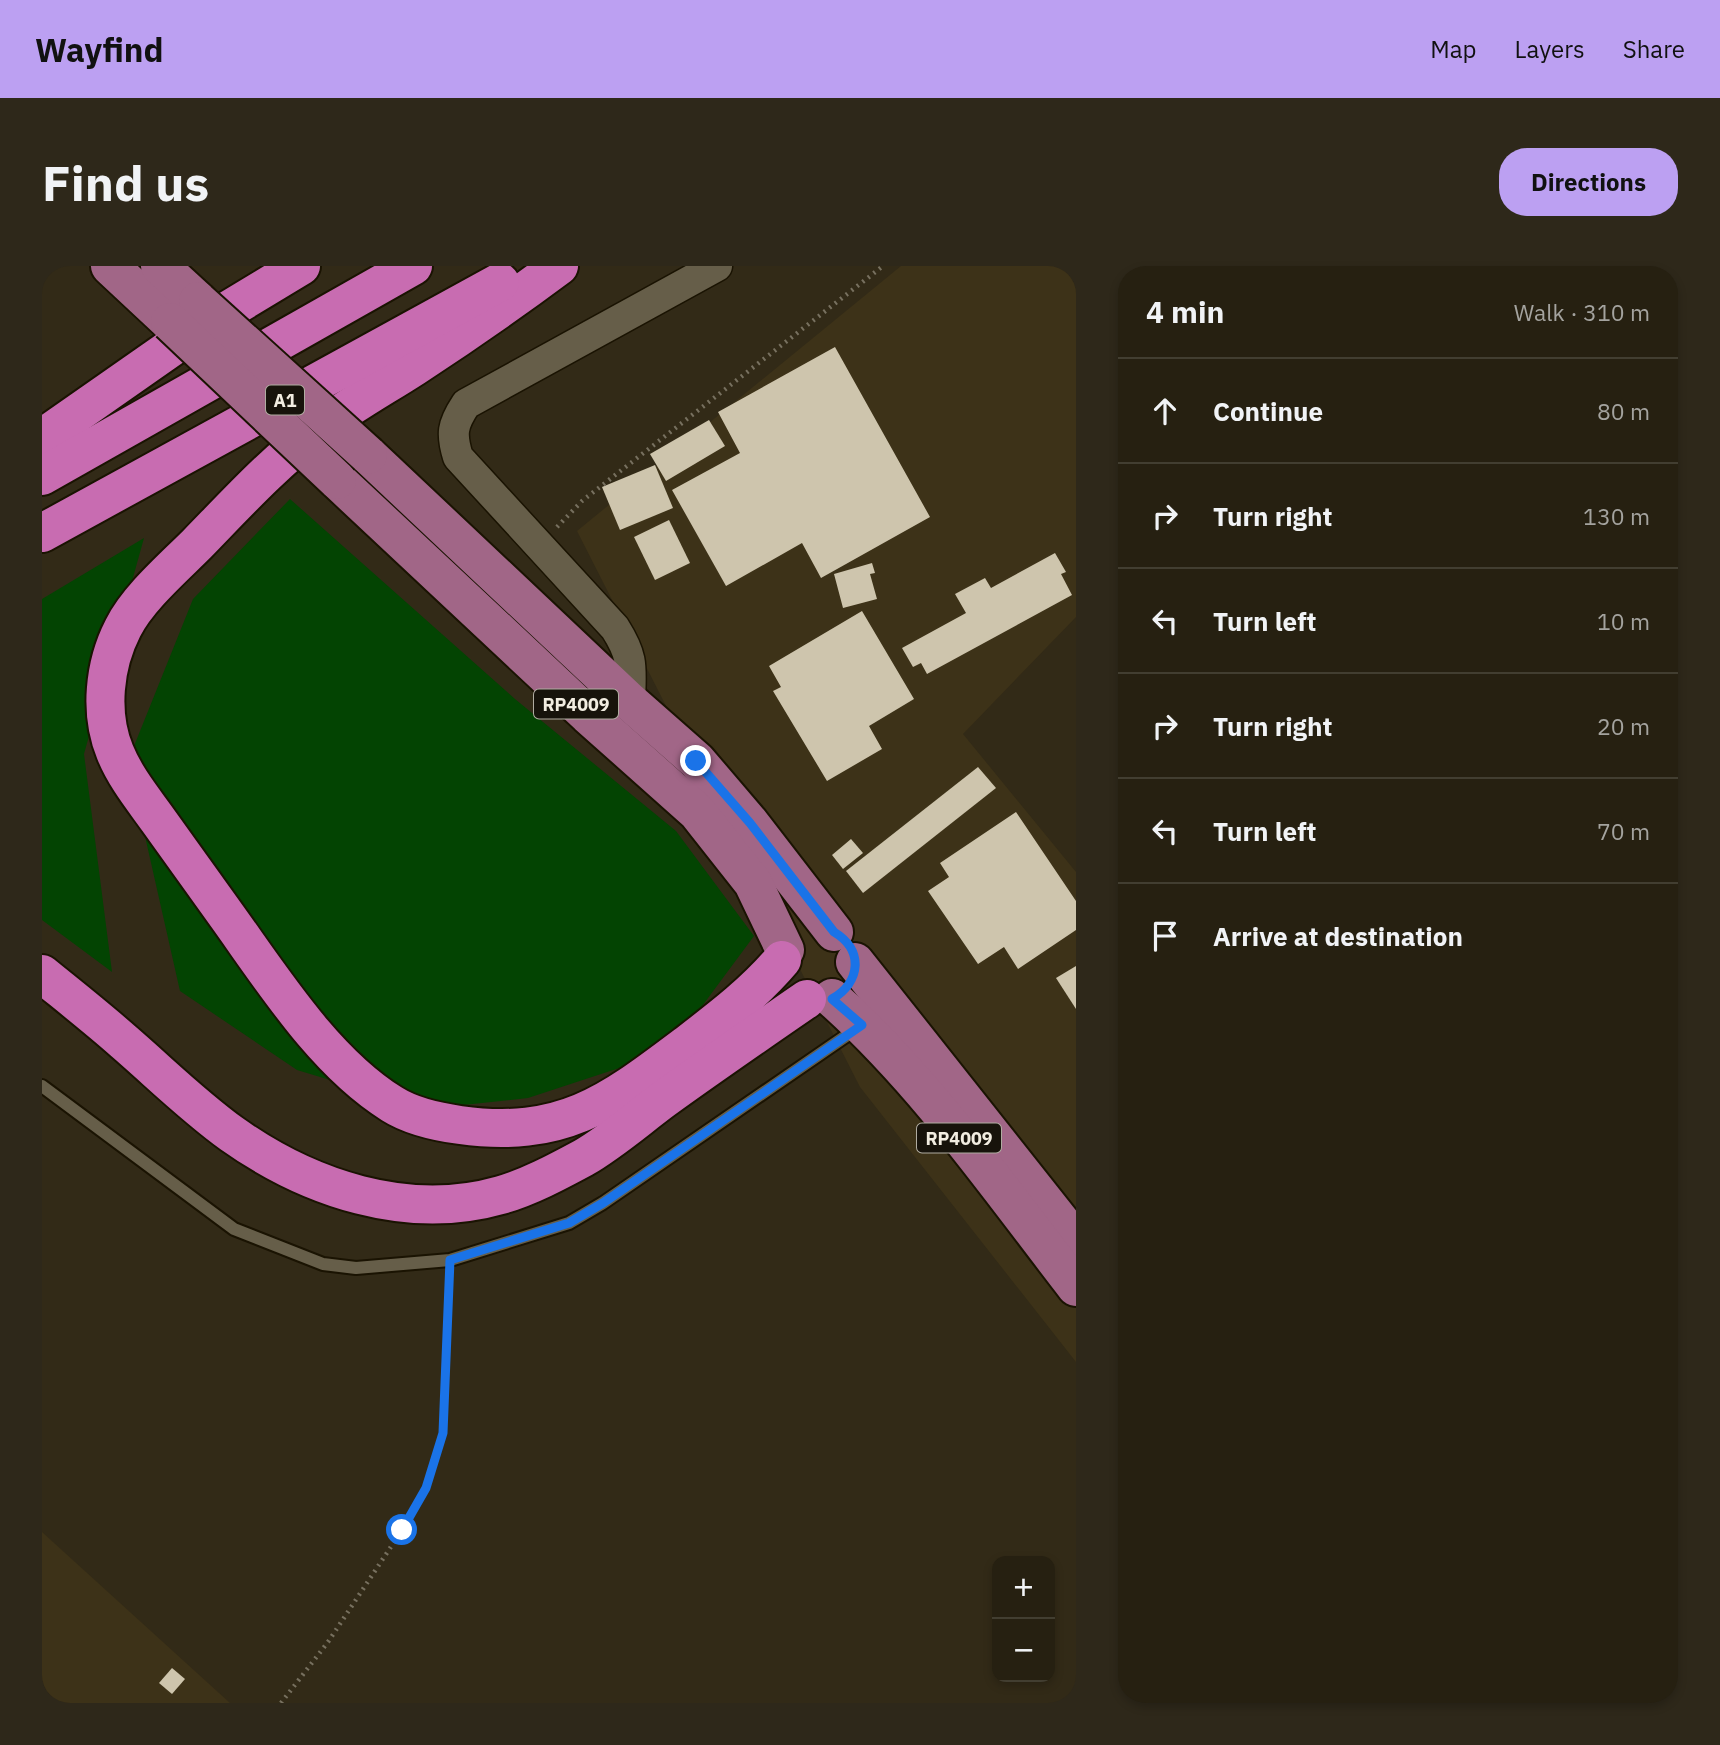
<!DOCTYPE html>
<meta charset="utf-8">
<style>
:root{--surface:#262011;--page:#2e281a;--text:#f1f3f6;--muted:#a4a39f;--line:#423e31;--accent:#bca0f2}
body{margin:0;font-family:"IBM Plex Sans",sans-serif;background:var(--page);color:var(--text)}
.controls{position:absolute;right:21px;bottom:21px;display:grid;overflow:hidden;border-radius:14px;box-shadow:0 4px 10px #0003}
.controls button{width:63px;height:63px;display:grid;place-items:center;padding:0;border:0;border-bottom:2px solid var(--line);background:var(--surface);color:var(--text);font:35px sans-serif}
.stop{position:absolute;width:21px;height:21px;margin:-16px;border:5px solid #1a73e8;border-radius:50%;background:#fff}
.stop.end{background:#1a73e8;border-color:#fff;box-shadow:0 2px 7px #0008}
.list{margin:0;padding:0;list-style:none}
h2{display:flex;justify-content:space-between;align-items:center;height:91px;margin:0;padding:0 28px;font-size:30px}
h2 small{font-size:23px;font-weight:400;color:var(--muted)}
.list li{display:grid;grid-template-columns:46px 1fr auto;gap:21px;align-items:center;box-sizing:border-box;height:105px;padding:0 28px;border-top:2px solid var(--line)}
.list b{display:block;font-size:26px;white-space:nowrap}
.list em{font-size:23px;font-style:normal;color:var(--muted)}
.icon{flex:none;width:38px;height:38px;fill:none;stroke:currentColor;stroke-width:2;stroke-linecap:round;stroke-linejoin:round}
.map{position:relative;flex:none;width:1034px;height:1437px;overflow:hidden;border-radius:28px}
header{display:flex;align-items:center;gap:42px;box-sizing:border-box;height:98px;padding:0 35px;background:var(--accent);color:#111}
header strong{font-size:33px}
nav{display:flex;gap:38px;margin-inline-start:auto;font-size:24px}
.intro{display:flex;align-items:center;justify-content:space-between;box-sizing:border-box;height:168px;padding:0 42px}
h1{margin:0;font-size:49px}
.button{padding:18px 32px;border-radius:28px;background:var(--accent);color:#111;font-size:24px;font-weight:700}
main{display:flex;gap:42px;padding:0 42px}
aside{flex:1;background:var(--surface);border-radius:28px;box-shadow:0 4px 10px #0003}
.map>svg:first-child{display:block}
.built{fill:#3d3218}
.green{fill:#034402}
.building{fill:#cec5ad}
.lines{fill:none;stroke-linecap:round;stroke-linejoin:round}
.service-casing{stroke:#1a1302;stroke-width:16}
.tertiary-casing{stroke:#1a1302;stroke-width:33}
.primary-casing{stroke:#1a1302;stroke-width:42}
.motorway-casing{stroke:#1a1302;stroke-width:42}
.path{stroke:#77705f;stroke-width:4.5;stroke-dasharray:2 5;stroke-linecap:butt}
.service{stroke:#665e49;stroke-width:12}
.tertiary{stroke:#665e49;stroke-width:30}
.primary{stroke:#a16687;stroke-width:38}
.motorway{stroke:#c86cb1;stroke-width:38}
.primary-bridge-casing{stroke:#1a1302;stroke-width:42;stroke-linecap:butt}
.primary-bridge{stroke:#a16687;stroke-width:38}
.route{stroke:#1a73e8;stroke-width:9}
.labels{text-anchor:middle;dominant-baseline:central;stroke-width:7;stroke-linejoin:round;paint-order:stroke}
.shield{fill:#17130b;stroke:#b0aca1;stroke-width:2}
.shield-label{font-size:18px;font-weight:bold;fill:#f2ede1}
</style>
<header>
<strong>Wayfind</strong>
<nav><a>Map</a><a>Layers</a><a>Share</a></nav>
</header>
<div class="intro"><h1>Find us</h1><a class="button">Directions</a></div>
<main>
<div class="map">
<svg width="1034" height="1437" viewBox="0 0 1034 1437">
<rect width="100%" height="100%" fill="#322a17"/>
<g class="built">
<path d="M859,0H1034V351L921,468L1034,606V1096L818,821L535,265Z"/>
<path d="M0,1266L188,1437H0Z"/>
</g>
<g class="green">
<path d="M248,233L473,433L634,565L712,670L626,786L486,832L384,843L255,804L138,725L86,495L151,333Z"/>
<path d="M102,272L42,488L70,706L0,654V333Z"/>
</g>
<g class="building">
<path d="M793,81L888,251L779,312L760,277L684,320L630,224L698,187L676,146Z"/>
<path d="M667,154L683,180L624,215L608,188Z"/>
<path d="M613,199L631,242L578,264L560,221Z"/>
<path d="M627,254L648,297L613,314L592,271Z"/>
<path d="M1013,287L1024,306L1019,308L1030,329L885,408L879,397L871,401L860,382L924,347L913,328L943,312L949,322Z"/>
<path d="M830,297L833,307L828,308L835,333L801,342L792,308Z"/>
<path d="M820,345L872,433L827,460L840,483L785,515L731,425L739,421L727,400Z"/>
<path d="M936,501L954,522L821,627L804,605Z"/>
<path d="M974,546L1034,635V664L976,703L962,681L936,698L886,625L907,611L898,597Z"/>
<path d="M809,573L821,587L801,603L790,589Z"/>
<path d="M1034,700V743L1014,712Z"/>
<path d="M130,1402L143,1413L130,1428L117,1417Z"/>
</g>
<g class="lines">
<defs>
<path id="service" d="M0,820L192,963L281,998L314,1002L408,994L527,957L561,937L817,761"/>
<path id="tertiary" d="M588,436C589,401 592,392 573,362L416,191C409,168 410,159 424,138L675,0"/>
<g id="primary">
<path d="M68,0L128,56"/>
<path d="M118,0L156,35"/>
<path d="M326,189L588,436L655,495L708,557L792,666"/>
<path d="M295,214L546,449L655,546L711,617L743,684"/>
<path d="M813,696L1034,975"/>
<path d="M790,732C884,816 957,922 1034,1021"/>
</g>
<g id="motorway">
<path d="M517,0C470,35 421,69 372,101C341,121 308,139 278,162C232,196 194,238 155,278C131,302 96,332 81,362C62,399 57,447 73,486C83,511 101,533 116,554C138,585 160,615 182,646C229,711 281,795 350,838C369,850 396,856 418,859C521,873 567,837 644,779C679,752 712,727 740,694"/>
<path d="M0,172L163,58L259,0"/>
<path d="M0,210L371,0"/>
<path d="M0,267L458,16"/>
<path d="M0,708C27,730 55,752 81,775C117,806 151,840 190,868C266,922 365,956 459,929C487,921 515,906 541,892C569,876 595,853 622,833C669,799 717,766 765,733"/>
</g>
</defs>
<use href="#service" class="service-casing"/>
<use href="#tertiary" class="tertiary-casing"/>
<use href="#primary" class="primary-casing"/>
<use href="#motorway" class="motorway-casing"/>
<g class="path">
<path d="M515,261L540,235L841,0"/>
<path d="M239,1437L286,1376L360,1264L384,1222L401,1166L407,1009"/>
</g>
<use href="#service" class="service"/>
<use href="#tertiary" class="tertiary"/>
<use href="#primary" class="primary"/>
<use href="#motorway" class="motorway"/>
<defs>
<g id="primary-bridge">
<path d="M156,35L326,189"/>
<path d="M128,56L295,214"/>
</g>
</defs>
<use href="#primary-bridge" class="primary-bridge-casing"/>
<use href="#primary-bridge" class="primary-bridge"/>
</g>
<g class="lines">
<path class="route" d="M360,1264L384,1222L401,1167L408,994L527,957L561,937L820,759L790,733C819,716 822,684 792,666L708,557L654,495"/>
</g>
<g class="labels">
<g class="shield">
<rect x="224" y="119.5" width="38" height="29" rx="5"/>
<rect x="492" y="423.5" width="84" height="29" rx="5"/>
<rect x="875" y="857.5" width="84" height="29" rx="5"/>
</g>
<g class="shield-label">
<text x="243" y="134">A1</text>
<text x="534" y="438">RP4009</text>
<text x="917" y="872">RP4009</text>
</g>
</g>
</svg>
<div class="controls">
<button>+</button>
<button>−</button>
</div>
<div class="stop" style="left:360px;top:1264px"></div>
<div class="stop end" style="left:654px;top:495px"></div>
</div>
<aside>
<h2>4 min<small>Walk · 310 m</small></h2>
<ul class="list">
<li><svg class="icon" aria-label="ahead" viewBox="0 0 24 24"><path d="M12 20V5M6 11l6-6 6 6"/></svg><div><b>Continue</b></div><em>80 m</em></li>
<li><svg class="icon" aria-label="right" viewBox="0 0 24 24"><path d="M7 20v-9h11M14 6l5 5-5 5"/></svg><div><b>Turn right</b></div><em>130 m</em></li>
<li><svg class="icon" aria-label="left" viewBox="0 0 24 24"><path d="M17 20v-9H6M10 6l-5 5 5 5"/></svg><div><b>Turn left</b></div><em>10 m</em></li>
<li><svg class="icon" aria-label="right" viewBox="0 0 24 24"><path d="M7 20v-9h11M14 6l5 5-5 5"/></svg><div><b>Turn right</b></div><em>20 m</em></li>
<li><svg class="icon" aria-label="left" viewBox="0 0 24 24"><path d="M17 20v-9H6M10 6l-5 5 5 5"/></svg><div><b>Turn left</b></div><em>70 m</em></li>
<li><svg class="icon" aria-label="arrive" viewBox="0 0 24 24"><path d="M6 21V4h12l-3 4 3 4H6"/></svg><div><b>Arrive at destination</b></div></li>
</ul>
</aside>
</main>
